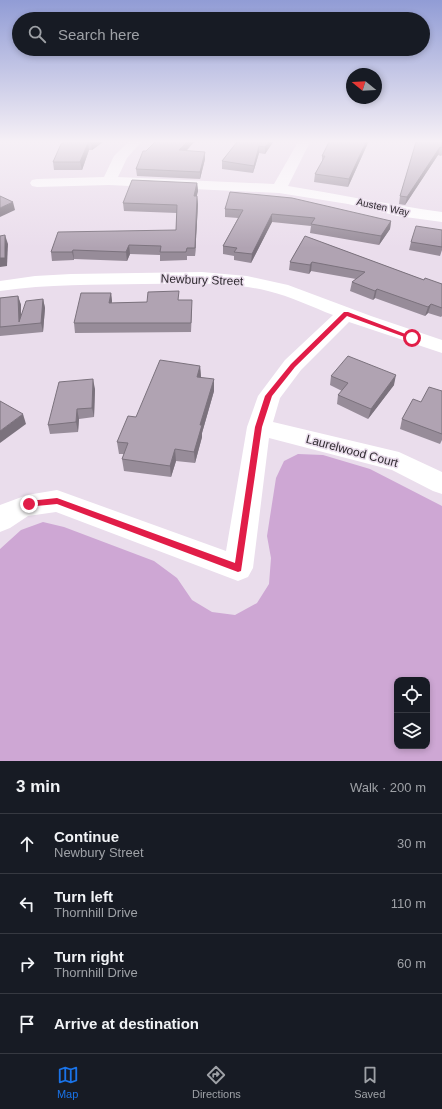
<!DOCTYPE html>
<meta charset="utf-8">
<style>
:root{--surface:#171b24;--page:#20242c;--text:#f1f3f6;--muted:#9ea1a6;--line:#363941;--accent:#1a73e8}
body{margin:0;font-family:Helvetica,sans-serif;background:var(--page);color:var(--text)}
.controls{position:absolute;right:12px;bottom:12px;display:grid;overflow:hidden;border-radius:8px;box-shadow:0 2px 6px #0003}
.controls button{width:36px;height:36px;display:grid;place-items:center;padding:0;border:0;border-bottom:1px solid var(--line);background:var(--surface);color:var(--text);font:20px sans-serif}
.compass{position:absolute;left:346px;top:68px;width:36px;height:36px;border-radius:50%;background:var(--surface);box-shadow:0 2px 6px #0003;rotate:288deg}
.stop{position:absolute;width:12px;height:12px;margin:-9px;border:3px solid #e11d48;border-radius:50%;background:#fff}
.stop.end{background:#e11d48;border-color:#fff;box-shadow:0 1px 4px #0008}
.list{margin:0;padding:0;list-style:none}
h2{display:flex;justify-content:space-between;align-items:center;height:52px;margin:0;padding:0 16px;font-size:17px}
h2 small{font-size:13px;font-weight:400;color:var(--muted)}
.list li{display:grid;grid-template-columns:26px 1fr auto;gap:12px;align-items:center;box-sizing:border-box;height:60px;padding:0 16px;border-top:1px solid var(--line)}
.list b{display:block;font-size:15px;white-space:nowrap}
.list p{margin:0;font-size:13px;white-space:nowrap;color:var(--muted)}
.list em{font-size:13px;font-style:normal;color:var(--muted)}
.icon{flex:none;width:22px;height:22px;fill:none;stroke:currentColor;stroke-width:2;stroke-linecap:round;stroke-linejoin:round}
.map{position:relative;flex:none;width:442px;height:761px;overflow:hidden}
.search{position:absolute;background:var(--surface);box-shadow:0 2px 6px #0003;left:12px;right:12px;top:12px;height:44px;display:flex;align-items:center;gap:10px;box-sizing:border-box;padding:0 14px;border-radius:22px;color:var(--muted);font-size:15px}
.sheet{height:292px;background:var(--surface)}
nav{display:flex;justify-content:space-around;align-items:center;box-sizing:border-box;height:56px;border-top:1px solid var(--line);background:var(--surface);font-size:11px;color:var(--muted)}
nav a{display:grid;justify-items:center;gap:2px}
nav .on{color:var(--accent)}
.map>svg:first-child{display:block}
.green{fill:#cea7d4;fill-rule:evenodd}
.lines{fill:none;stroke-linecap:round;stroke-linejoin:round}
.minor{fill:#fff;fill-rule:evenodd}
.wall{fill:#978c99}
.shaded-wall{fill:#7b727d}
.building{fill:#b0a3b2;stroke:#7b727d}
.route{fill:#e11d48}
.labels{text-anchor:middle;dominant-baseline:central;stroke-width:3;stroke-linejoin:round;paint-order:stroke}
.far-street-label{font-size:10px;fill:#302b31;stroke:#eaddec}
.street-label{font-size:12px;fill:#302b31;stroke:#eaddec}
</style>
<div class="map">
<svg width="442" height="761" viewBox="0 0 442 761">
<rect width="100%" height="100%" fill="#eaddec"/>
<path class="green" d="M298,454L323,455L370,469L442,506V761H0V549L21,530L43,522L64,527L154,561L177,578L192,600L212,612L235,615L257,603L269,584L271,558L267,536L276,478L284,461ZM397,680H427V746H397Z"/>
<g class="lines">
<g class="minor">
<path d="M128,142H141L127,158L118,177L274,184L298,142H310L288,186C339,194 390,205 442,212V222L398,216L348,204L279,193L109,185L37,187L32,186L30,183L32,180L37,179L104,177L114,156Z"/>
<path d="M202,272L247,276L288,285L371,316L442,340V353L349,322L301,370L280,398L273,422L399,452L442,472V494L433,491L392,470L269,438L253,568L248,577L238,581L56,512L28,516L10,528L0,532V505L27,495L57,490L226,551L247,427L258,396L285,360L333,315C312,307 290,296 268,291C227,281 185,284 143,284C95,285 48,284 0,291V281L35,276L71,274Z"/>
</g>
</g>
<g class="wall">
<path d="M64,142H103L92,150H89L82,170H54L53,162Z"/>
<path d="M155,142H194L186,151L205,159L200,179L137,176L136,169L146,151Z"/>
<path d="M237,142H273L265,154L259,153L253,173L222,169V161Z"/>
<path d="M329,142H368L367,145L348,187L314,182L315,174L322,162V156Z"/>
<path d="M442,142V155L441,156L438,155L405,205L399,204L400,196Z"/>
<path d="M197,183L198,191L196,196H197L198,204L195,256H187V260L160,261V255L130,254L127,261L74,259V260L52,261L51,252L176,230L177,213L124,211L123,203Z"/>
<path d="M225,209L391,221L390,229L379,245L310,233L311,226L272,222L251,263L234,260V256L223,254V246L238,218L225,217Z"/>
<path d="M442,230V250L440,256L409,250L411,242Z"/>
<path d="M305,236L424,280L442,284V316L441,317L428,313L425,316L375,298L373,300L350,291L352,282L356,279L311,271L309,274L289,270L290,262Z"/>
<path d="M111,293L112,303L147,302L179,300L192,309L191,332L75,333L74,323Z"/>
<path d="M18,296L21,305V316L43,299L45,308L43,332L0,336V298Z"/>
<path d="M200,366L201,377L214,391L202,433V437L195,463L176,461L171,477L124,471L122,459L124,454H119L117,442L136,417Z"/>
<path d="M331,376L394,385L368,419L337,404L338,395L342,391L330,385Z"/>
<path d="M95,389L94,417L79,419L78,432L50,434L48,425Z"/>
<path d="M442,391V440L440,444L400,429L402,419L421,402Z"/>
</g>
<g class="shaded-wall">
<path d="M93,142H103L92,150L91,143Z"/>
<path d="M187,142H194L180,158L179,150Z"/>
<path d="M269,142H273L265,154V147Z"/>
<path d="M366,142H368L367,145L348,187L349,179Z"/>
<path d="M88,143L89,150L82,170L80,162Z"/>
<path d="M259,146V153L253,173L254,166Z"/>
<path d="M440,147L438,155L405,205L407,197Z"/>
<path d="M205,152V159L200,179V172Z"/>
<path d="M197,183L198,191L195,204L194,196Z"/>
<path d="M197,196L198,204L195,256V248Z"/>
<path d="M13,202L15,210L0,217V208Z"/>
<path d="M272,214V222L251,263L252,254Z"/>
<path d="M391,221L390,229L379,245L381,236Z"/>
<path d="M5,235L8,244L7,266L0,267V258Z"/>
<path d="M129,245L130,254L127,261L126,252Z"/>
<path d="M73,250L74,259V260L72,252Z"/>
<path d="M312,262L311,271L309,274L310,265Z"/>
<path d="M377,289L375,298L373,300L375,291Z"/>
<path d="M111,293L112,301L110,312L109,303Z"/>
<path d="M18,296L21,305V325L19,322Z"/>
<path d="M43,299L45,308L43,332L41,323Z"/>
<path d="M431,304L428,313L425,316L428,307Z"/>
<path d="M200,366L201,377H197Z"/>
<path d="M396,375L394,385L368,419L371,409Z"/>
<path d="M93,379L95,389L94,417L92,408Z"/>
<path d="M214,379V391L202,433V437L195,463L194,452L200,425Z"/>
<path d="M77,409L79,419L78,432L76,422Z"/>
<path d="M23,414L26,424L0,443V431Z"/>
<path d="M175,449L176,461L171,477L170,466Z"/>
</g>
<g class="building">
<path d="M64,142H93L91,143H88L80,162H53L61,144Z"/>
<path d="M155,142H187L179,150L205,152L200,172L136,169L143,151H146Z"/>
<path d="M237,142H269L265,147L259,146L254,166L222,161Z"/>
<path d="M329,142H366L349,179L315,174L325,156H322Z"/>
<path d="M416,142H442V148L440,147L407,197L400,196Z"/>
<path d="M132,180L197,183L194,196H197L195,248H187L186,252H160L161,246L129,245L126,252L73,250L72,252H51L58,232L176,230L177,205L123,203Z"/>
<path d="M230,192L292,198L391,221L381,236L311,224L315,218L272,214L252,254L234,252L237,248L223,246L243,210L225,209Z"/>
<path d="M0,196L13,202L0,208Z"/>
<path d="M416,226L442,230V247L411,242Z"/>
<path d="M5,235V258H0V236Z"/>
<path d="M305,236L424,280L425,278L442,284V308L431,304L428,307L377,289L375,291L352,282L365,272L312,262L310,265L290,262Z"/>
<path d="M179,291L178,300H192L191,323H74L81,293H111L109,303L147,302L148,292Z"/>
<path d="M18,296L19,322L26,301L43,299L41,323L0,327V298Z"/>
<path d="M348,356L396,375L371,409L338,395L348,383L331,376Z"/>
<path d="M160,360L200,366L197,377L214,379L200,425H202L194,452L175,449L170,466L122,459L128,443L117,442L128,416L136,417Z"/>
<path d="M93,379L92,408L77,409L76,422L48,425L59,382Z"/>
<path d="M429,387L442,391V434L402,419L413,399L421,402Z"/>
<path d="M0,401L23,414L0,431Z"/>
</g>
<linearGradient id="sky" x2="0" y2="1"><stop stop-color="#919cd5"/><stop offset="0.57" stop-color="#f6f0f6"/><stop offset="1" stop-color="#f6f0f6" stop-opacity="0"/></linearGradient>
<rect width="442" height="248" fill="url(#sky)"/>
<path class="route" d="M344,312H348L416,338L410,339L347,316L295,367L272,396L262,427L241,571L238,572L57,504L26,507V502L29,501L57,498L235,563L255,427L265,396L291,364Z"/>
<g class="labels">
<g class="far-street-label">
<text transform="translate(383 207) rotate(12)">Austen Way</text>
</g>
<g class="street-label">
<text transform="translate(202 280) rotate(2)">Newbury Street</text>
<text transform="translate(352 451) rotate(15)">Laurelwood Court</text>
</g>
</g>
</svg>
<div class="controls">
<button><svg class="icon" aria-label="locate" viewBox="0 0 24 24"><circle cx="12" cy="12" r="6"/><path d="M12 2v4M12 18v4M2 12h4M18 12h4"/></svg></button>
<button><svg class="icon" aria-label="layers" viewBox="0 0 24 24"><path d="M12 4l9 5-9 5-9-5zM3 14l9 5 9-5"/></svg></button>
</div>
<svg class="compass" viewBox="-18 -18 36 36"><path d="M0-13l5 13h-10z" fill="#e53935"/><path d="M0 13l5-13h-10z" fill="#9ea1a6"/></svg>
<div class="stop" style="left:412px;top:338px"></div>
<div class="stop end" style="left:29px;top:504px"></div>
<div class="search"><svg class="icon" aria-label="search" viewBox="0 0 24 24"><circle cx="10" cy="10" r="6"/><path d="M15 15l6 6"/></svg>Search here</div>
</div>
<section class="sheet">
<h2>3 min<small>Walk · 200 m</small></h2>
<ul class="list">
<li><svg class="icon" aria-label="ahead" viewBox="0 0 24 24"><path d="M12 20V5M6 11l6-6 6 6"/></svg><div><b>Continue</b><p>Newbury Street</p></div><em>30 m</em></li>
<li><svg class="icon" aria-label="left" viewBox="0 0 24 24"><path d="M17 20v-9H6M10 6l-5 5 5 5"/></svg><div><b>Turn left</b><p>Thornhill Drive</p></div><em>110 m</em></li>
<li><svg class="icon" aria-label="right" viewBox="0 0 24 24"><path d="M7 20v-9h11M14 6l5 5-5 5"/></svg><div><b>Turn right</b><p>Thornhill Drive</p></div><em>60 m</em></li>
<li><svg class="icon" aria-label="arrive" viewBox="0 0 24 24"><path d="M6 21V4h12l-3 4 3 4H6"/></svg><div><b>Arrive at destination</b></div></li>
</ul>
</section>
<nav>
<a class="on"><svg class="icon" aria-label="map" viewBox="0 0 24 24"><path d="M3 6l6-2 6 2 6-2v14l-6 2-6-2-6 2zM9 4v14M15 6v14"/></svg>Map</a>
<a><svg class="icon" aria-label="directions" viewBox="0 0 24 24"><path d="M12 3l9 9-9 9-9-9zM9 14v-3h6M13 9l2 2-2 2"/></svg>Directions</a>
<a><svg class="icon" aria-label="saved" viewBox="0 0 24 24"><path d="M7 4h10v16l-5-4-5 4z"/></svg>Saved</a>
</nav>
